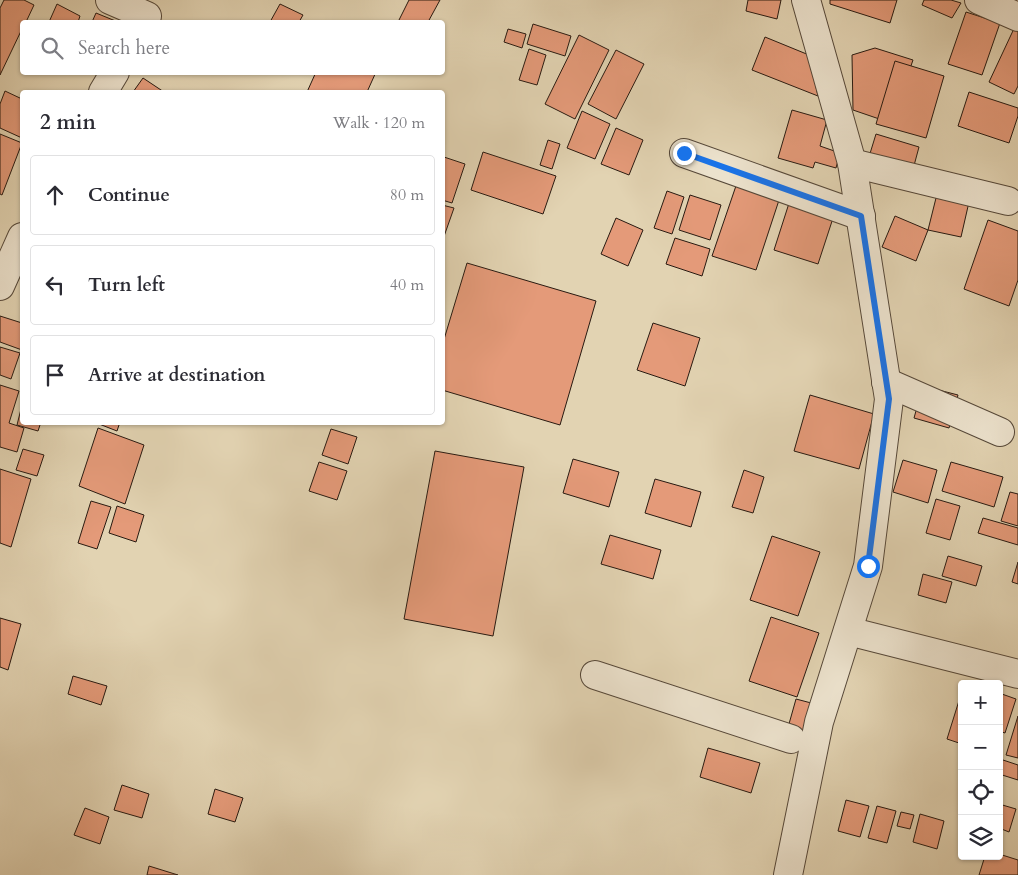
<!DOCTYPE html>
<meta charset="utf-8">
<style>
:root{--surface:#fff;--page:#f2f2f3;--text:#2b2b33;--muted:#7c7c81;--line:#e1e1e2}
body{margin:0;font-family:Cardo,serif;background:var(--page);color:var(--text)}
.controls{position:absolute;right:15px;bottom:15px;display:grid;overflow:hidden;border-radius:5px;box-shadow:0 1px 4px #0004}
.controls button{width:45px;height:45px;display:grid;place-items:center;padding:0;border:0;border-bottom:1px solid var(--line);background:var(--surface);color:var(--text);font:25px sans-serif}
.stop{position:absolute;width:15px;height:15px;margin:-11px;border:4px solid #1a73e8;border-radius:50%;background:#fff}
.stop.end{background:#1a73e8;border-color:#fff;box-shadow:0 1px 5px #0008}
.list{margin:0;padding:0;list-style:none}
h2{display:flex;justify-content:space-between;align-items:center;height:65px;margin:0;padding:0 20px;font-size:21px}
h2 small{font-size:16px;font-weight:400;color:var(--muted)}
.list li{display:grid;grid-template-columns:32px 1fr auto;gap:15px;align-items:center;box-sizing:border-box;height:80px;margin:0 10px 10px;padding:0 10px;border:1px solid var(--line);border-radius:5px}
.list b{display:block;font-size:19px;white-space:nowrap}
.list em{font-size:16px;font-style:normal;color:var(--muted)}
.icon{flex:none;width:28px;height:28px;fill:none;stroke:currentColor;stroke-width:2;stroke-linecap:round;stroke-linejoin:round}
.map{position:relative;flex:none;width:1018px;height:875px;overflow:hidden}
.search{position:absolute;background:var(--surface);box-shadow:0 1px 4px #0004;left:20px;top:20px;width:425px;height:55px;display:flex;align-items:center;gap:12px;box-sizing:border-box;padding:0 18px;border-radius:5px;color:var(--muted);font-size:19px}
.panel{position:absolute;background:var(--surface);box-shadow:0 1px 4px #0004;left:20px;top:90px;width:425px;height:335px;border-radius:5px}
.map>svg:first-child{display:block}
.building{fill:#e49a79;stroke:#281a11}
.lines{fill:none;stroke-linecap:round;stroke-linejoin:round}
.street-casing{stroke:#564839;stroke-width:30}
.street{stroke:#ece2cd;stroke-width:28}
.route{stroke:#1a73e8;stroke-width:6}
</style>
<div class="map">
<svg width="1018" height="875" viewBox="0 0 1018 875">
<rect width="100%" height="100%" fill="#e2d3b2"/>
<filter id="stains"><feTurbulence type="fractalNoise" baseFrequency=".004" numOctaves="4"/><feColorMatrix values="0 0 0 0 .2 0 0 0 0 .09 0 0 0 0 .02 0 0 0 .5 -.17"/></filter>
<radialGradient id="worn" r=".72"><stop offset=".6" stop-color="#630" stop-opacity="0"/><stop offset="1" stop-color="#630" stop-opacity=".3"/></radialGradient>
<g class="building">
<path d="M4,0H24L34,5L26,22H22V29L0,75V8Z"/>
<path d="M409,0H440L428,22H398Z"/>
<path d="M748,0H781L777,19L746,11Z"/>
<path d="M830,0H897L890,23L830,4Z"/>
<path d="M924,0H951L961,3L952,18L922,5Z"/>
<path d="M57,4L80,16L78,22H49Z"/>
<path d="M280,4L303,15L299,22H270Z"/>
<path d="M966,12L1000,23L982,75L948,64Z"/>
<path d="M96,13L118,22H92Z"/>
<path d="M1018,20V86L1014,94L989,82Z"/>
<path d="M533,24L571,36L565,56L527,44Z"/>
<path d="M508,29L526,34L522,48L504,42Z"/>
<path d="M579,35L609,50L575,119L545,104Z"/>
<path d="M765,37L809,55L818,96L752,70Z"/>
<path d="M875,48L913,60L891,123L853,110L852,55Z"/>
<path d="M529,49L546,55L537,85L519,80Z"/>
<path d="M616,50L644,64L616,119L588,104Z"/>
<path d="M895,61L944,76L926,138L876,124Z"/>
<path d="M316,72H376L367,92H307Z"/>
<path d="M143,78L164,92H133Z"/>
<path d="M5,91L22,99V138L0,128V104Z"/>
<path d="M969,92L1018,108V116L1009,143L958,126Z"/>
<path d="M792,110L827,120L820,146L840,153L836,168L815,162L813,168L778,158Z"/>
<path d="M582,111L610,124L595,159L567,148Z"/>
<path d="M616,128L643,140L629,175L601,164Z"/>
<path d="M0,134L22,143L2,195L0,194Z"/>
<path d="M876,134L919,147L912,173L868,160Z"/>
<path d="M548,140L560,144L552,169L540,165Z"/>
<path d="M483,152L556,176L543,214L471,190Z"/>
<path d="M444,157L465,164L452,203L442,200V162Z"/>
<path d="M739,177L782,191L756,270L712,256Z"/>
<path d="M667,191L684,197L672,234L654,228Z"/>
<path d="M937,194L969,202L961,237L928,230Z"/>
<path d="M690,195L721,205L710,240L679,230Z"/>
<path d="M791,197L835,212L818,264L774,250Z"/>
<path d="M442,205L454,208L442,242Z"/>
<path d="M895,216L928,230L916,261L882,247Z"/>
<path d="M616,218L643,230L628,266L601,254Z"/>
<path d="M988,220L1018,231V280L1009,306L964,289Z"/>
<path d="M675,238L710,249L702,276L666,264Z"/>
<path d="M467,263L596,301L560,425L442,390V346Z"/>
<path d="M0,316L22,323V350L0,342Z"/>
<path d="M653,323L700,338L685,386L637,370Z"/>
<path d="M0,347L20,353L11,379L0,375Z"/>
<path d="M0,385L19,391L9,423L24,428L17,452L0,447Z"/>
<path d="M923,386L958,395L949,428L914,418Z"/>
<path d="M810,395L874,414L859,469L794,451Z"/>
<path d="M22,405V422H41L38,431L17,425Z"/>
<path d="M94,422H120L117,431Z"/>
<path d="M98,428L144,445L125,504L79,486Z"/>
<path d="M331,429L357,437L348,464L322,455Z"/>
<path d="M23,449L44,455L37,476L16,470Z"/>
<path d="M435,451L524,467L493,636L404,619Z"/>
<path d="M573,459L619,472L609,507L563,493Z"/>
<path d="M903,460L937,470L928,503L893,492Z"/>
<path d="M319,462L347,471L337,500L309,491Z"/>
<path d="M951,462L1003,477L994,507L942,491Z"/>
<path d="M0,469L31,479L11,547L0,543Z"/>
<path d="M744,470L764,477L753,513L732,507Z"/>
<path d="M655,479L701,492L691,527L645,513Z"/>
<path d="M1010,492L1018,494V526L1001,521Z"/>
<path d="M936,499L960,506L950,540L926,533Z"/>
<path d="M91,501L111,507L97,549L78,543Z"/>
<path d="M117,506L144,515L136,542L109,533Z"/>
<path d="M983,518L1018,528V545L978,533Z"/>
<path d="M610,535L661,550L653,579L601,564Z"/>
<path d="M772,536L820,552L798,616L750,600Z"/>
<path d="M948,556L982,566L976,586L942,576Z"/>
<path d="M1018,562V584L1012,582Z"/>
<path d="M923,574L952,582L946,603L918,595Z"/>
<path d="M771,617L819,633L797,697L749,681Z"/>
<path d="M0,618L21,624L8,670L0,667Z"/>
<path d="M73,676L107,686L101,705L68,694Z"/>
<path d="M962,691V744L947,739Z"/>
<path d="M999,693L1016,699L1005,733L999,731Z"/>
<path d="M796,699L815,704L806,736L787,731Z"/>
<path d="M1018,716V758L1006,755Z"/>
<path d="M708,748L760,763L751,793L700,777Z"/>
<path d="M1000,759L1018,765V780L999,774Z"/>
<path d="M122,785L149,794L142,818L114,810Z"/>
<path d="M215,789L243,798L235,822L208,814Z"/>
<path d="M846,800L869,806L860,837L838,831Z"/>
<path d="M999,804L1016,809L1009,832L999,828Z"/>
<path d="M877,806L896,811L887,843L868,838Z"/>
<path d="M85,808L109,817L100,844L74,835Z"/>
<path d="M901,812L914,815L910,829L897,826Z"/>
<path d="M920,814L944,821L937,849L913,842Z"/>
<path d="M999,854L1018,860V875H979L985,856H999Z"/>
<path d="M149,866L178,875H147Z"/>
</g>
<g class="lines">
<defs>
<g id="street">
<path d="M110,0L147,16"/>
<path d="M979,0L1018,17"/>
<path d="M103,92L115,72"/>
<path d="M684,153L861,216"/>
<path d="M852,163L1008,201"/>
<path d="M0,286L22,237"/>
<path d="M886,382L1000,432"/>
<path d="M848,631L1018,674"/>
<path d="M595,675L791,739"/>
<path d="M788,875L819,722L868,566L889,399L852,163L806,0"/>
</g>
</defs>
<use href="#street" class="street-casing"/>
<use href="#street" class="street"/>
</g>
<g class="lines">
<path class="route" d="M684,153L861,216L889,399L868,566"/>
</g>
<rect width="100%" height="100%" filter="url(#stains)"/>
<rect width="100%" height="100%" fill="url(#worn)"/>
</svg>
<div class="controls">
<button>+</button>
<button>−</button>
<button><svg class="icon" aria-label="locate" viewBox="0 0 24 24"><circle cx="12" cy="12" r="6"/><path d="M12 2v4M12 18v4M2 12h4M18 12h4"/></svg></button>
<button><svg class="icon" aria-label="layers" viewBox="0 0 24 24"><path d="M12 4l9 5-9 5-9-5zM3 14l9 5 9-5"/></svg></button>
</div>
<div class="stop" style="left:868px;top:566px"></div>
<div class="stop end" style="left:684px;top:153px"></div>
<div class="search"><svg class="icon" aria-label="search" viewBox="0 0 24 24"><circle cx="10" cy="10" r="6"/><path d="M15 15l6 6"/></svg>Search here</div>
<section class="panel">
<h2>2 min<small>Walk · 120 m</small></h2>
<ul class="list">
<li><svg class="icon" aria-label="ahead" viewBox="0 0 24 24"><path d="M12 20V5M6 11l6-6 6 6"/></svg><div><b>Continue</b></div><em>80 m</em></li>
<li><svg class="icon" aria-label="left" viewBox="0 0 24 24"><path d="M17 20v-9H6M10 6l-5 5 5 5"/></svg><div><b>Turn left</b></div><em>40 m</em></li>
<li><svg class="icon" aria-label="arrive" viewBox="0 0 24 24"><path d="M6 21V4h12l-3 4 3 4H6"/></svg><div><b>Arrive at destination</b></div></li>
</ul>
</section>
</div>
